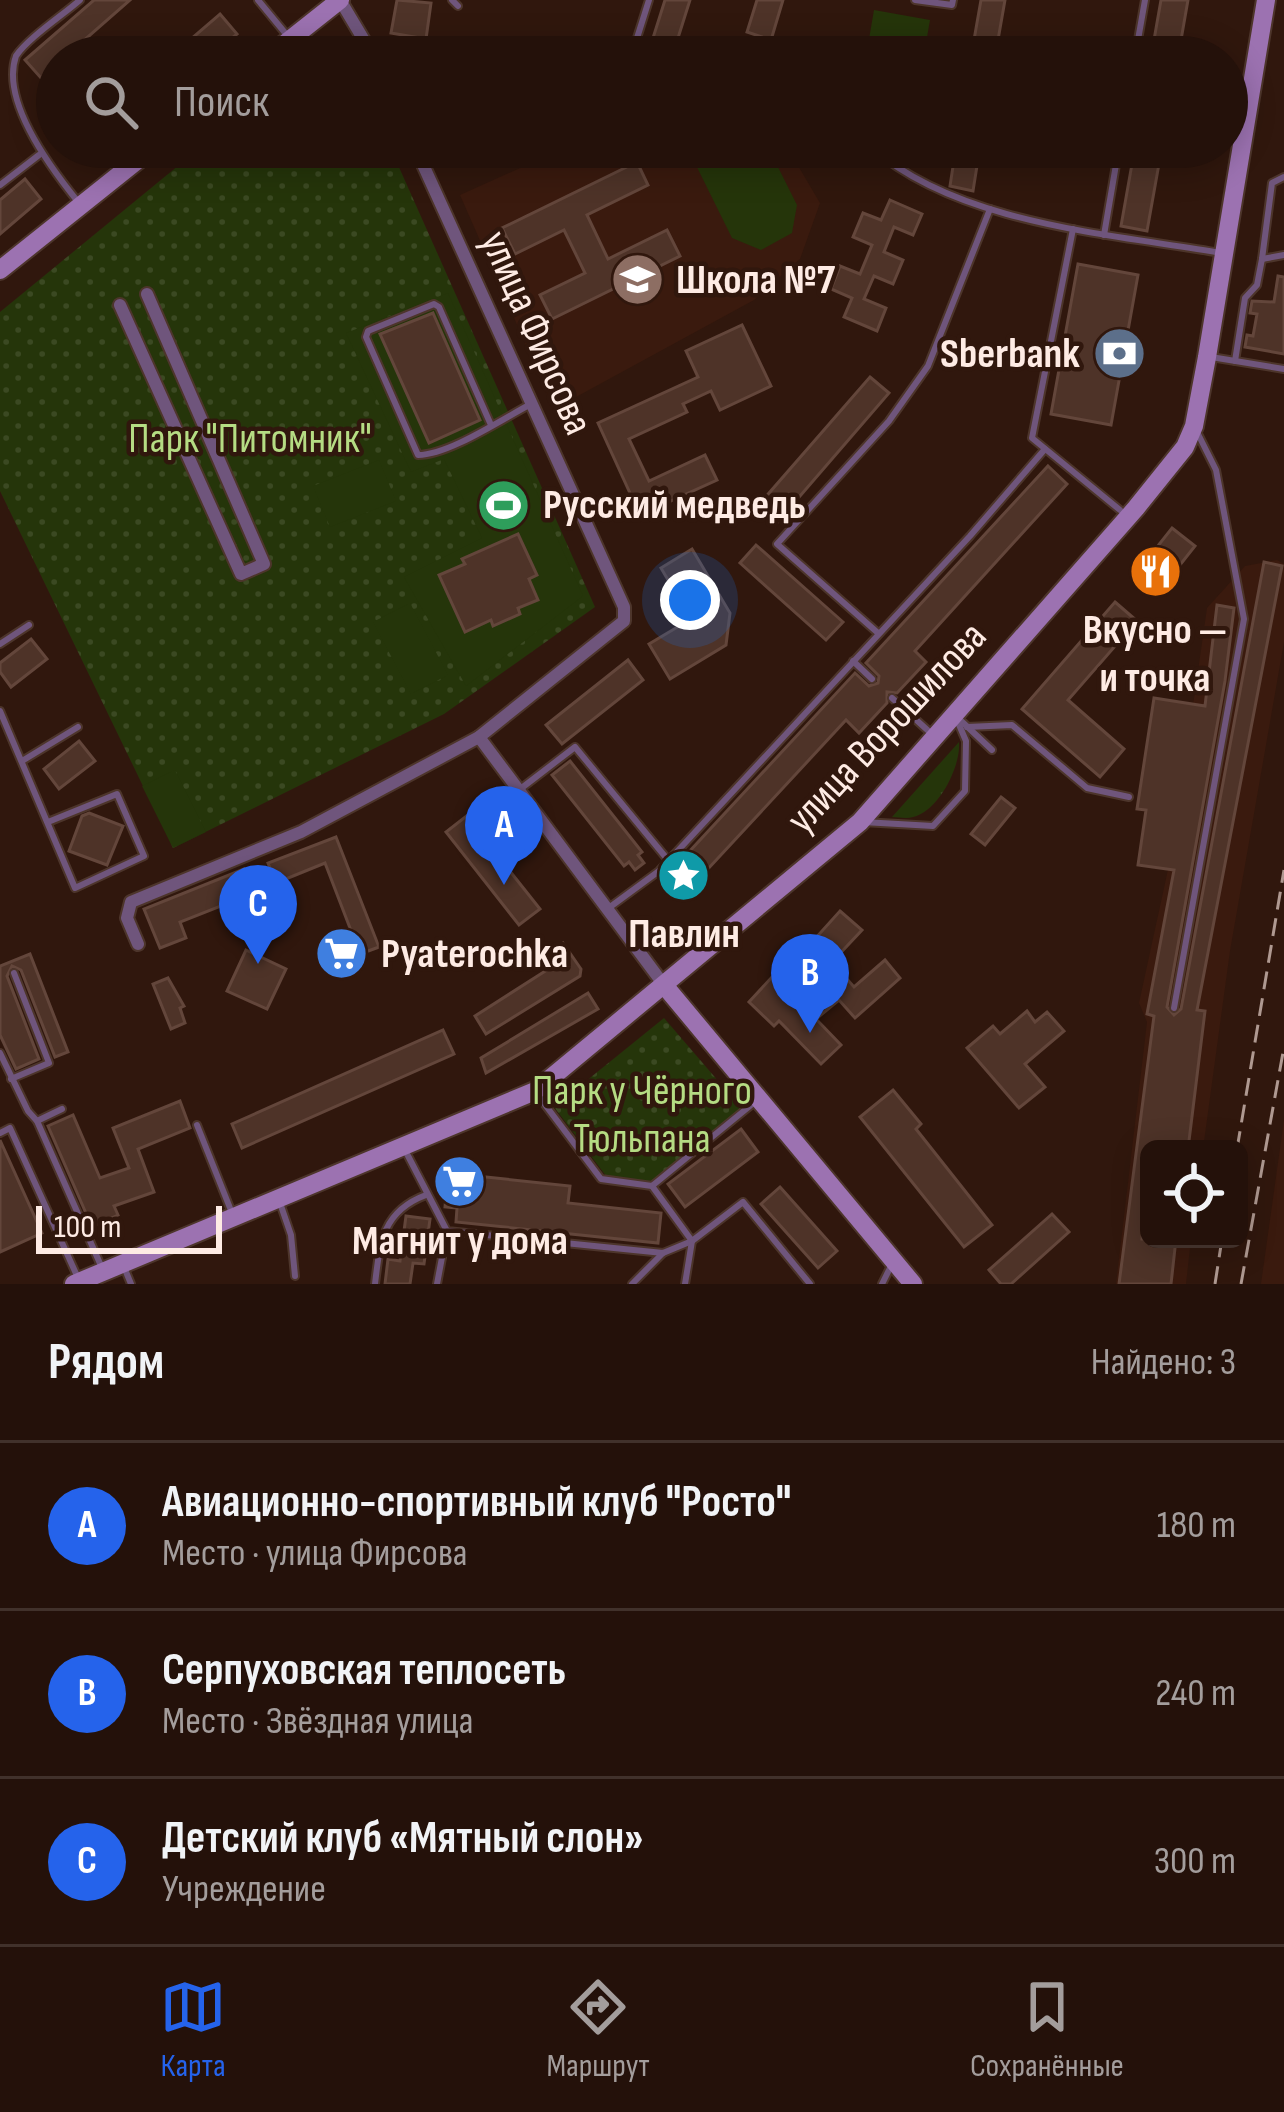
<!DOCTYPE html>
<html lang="ru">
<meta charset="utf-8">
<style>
:root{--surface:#24110a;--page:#2c1a13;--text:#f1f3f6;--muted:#a39d9c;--line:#41312b;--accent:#2563eb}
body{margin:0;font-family:"Sofia Sans Condensed",sans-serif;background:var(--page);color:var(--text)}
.controls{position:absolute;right:36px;bottom:36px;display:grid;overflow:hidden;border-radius:18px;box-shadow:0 6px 30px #0003}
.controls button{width:108px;height:108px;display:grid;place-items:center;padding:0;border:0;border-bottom:3px solid var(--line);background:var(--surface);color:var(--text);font:60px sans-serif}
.scale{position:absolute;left:36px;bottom:30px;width:186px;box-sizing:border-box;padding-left:12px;border:6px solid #feebe4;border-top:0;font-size:33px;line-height:42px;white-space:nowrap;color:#feebe4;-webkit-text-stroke:9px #30170d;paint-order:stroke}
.you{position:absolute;left:690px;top:600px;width:42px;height:42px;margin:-30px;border:9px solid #fff;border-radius:50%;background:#1a73e8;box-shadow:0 0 0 18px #1a73e833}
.badge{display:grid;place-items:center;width:78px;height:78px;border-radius:50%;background:var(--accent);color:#fff;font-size:39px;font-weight:700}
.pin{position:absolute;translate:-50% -99px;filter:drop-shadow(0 3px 6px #0008)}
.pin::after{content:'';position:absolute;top:63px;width:42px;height:36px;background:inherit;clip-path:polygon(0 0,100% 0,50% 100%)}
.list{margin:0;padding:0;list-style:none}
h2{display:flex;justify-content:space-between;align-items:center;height:156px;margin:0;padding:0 48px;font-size:51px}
h2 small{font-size:39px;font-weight:400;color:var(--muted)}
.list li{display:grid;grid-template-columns:78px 1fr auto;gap:36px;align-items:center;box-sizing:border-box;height:168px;padding:0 48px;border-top:3px solid var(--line)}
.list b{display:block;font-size:45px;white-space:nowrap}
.list p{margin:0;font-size:39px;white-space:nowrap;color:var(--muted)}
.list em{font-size:39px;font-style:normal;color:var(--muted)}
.icon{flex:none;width:66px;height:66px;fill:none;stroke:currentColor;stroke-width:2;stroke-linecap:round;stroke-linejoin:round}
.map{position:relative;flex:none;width:1284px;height:1284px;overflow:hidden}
.search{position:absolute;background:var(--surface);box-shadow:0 6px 30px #0003;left:36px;right:36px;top:36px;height:132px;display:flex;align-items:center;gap:30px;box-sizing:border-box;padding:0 42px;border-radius:66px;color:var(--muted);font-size:45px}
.sheet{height:660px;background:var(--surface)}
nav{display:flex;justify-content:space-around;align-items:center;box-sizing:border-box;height:168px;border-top:3px solid var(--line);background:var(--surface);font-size:33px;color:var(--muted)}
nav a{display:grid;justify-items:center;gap:6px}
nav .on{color:var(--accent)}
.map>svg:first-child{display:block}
.built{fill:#3a1a0e}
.grass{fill:url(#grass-tufts)}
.park{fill:url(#park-dots)}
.pitch{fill:#25350a}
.building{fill:#4e3328;stroke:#63463b;stroke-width:3}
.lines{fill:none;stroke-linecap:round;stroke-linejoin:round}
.lane-casing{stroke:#4d352b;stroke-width:10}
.street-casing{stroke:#4d352b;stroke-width:16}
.secondary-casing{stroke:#4d352b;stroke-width:22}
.lane{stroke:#6f557c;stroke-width:6}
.street{stroke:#6f557c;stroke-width:12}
.secondary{stroke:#9c72b1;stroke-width:18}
.rail{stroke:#af9991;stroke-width:3;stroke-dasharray:18 9;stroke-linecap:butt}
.labels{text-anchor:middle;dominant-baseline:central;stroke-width:9;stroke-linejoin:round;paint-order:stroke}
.poi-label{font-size:42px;font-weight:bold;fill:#feebe4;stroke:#30170d;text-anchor:start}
.street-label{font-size:42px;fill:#feebe4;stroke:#30170d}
.park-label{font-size:42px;fill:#b5dc83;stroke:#30170d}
</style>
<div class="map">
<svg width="1284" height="1284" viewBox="0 0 1284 1284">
<defs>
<pattern id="grass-tufts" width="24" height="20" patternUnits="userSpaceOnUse" patternTransform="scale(3)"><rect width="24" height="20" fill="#25350a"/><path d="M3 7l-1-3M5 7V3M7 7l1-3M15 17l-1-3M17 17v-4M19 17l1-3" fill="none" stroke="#3b4922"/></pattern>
<pattern id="park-dots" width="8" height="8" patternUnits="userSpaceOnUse" patternTransform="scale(3)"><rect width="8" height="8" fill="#25350a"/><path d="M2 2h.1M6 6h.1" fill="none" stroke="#3b4922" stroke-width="1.8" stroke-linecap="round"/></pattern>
</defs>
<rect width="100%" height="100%" fill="#30170d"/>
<g class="built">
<path d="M567,147H787L820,203L800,259L754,300L554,409L460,195Z"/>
<path d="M1277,560L1284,564V642L1230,951L1203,1149H1149V1239H1191L1186,1284H1116L1147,1022L1139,1003L1172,851L1207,608L1245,566Z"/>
<path d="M1284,1120V1284H1261Z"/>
</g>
<path class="grass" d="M959,742C961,766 939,811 913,817C906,819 899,817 892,817Z"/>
<g class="park">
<path d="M201,147H390L595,607L444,714L173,848L0,491V312Z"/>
<path d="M664,1018L744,1111L652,1186L606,1176L554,1107Z"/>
</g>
<g class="pitch">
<path d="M874,10L930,20L925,49L869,39Z"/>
<path d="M687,147H768L797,205L792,233L761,250L732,238Z"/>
<path d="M448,293L583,596L466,686L404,577L482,538L444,459L411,472L346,333Z"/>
<path d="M379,460L396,501L330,527L313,486Z"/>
<path d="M410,603L448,675L411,694L373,622Z"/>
<path d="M175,770L206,832L173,848L142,786Z"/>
</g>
<g class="building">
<path d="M94,0H130L65,57H57V64L41,78L25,60Z"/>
<path d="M397,0L431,3L426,39L391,33Z"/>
<path d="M665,0H690L672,57H647Z"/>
<path d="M757,0H783L771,40L747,32Z"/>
<path d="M981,0H1005L995,57H971Z"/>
<path d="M1161,0H1188L1178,57H1151Z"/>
<path d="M220,14L237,34L209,57H170Z"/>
<path d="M956,147H980L973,191L950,186Z"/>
<path d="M1135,147H1162L1147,231L1121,226Z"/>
<path d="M637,162L648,185L587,215L608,259L667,230L680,256L552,319L540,295L585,273L564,230L515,254L502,228Z"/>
<path d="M25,179L41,199L0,234V200Z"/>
<path d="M890,200L922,214L913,235L894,227L884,252L903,260L893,284L874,276L864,299L886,308L877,331L844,317L852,298L831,289L840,266L860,274L872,245L853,237L863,213L881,220Z"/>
<path d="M1078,264L1138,275L1111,425L1051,414Z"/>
<path d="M1278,276L1284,277V354L1245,347L1247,335L1253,336L1257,314L1250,313L1252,301L1274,302Z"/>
<path d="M433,313L480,420L429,443L380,334Z"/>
<path d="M742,325L771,386L720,410L711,391L683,404L687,412L629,439L649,481L705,455L717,480L640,515L598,423L698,377L686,351Z"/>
<path d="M870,377L889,393L775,525L756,508Z"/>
<path d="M1048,466L1067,484L915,651L926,662L897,693L887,692V703L859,733L846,720L694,884L675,867L855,673L869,686L878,683L879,676L866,663Z"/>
<path d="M1172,528L1195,546L1161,589L1138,571Z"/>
<path d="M518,534L537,575L529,579L538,600L518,608L520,614L493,626L491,620L465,632L439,575L465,564L462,559Z"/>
<path d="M756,545L843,622L826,640L740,563Z"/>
<path d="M692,549L730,613L726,645L670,679L649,644L691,619L661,568Z"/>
<path d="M1264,562L1282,566L1197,1010L1205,1011L1188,1149H1149L1142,1239H1176L1171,1284H1119L1154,1016L1147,1014L1174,870L1138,865L1146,810L1137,809L1154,698L1205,706L1217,605L1234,608L1225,681L1167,1007L1174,1015L1181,1009Z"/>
<path d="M1115,602L1137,621L1068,700L1124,749L1100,777L1022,709Z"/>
<path d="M31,639L47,659L11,687L0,672V663Z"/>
<path d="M628,660L643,680L562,744L546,725Z"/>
<path d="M79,741L95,761L59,789L44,769Z"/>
<path d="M570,761L642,852L638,855L644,863L635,870L629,862L624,866L552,775Z"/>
<path d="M1001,797L1015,808L985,845L971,834Z"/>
<path d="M487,800L503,819L482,836L540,909L519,925L446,832Z"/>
<path d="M89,813L123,826L107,865L69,851L82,816Z"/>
<path d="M336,837L379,947L360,954L325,863L276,883L268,863Z"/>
<path d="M244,869L254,893L180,922L186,938L160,948L144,909Z"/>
<path d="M840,911L862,930L832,962L854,987L885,960L900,978L855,1018L839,1000L816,1019L841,1045L821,1064L779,1021L774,1026L749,1002L772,977L777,981Z"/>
<path d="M563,943L581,969L580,976L486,1034L475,1016L550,968L543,956Z"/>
<path d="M246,950L286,969L267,1009L227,991Z"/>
<path d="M30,954L68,1052L55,1057L21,970L12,966L7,976L39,1059L16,1069L0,1035V966Z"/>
<path d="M168,978L184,1006L180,1008L185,1023L171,1029L153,984Z"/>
<path d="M588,993L598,1009L486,1073L481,1058Z"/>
<path d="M1027,1011L1035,1022L1047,1012L1064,1031L1025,1064L1045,1087L1019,1108L967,1048L993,1026L1000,1034Z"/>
<path d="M443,1030L454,1054L242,1148L232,1124Z"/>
<path d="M893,1090L921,1124L916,1129L992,1225L964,1247L860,1117Z"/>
<path d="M180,1101L190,1128L138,1149L154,1192L114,1206L118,1215L92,1227L48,1126L73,1115L100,1178L129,1168L113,1128Z"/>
<path d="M741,1129L758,1152L685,1207L668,1184Z"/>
<path d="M0,1140L42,1233L0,1252Z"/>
<path d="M448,1173L570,1186L568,1203L661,1213L658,1243L456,1222L457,1208L445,1207Z"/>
<path d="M780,1187L837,1251L818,1268L761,1204Z"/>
<path d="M1052,1214L1069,1232L1011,1284H1001L989,1270Z"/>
<path d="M406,1216L430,1219L424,1264L413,1263L410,1284H385L388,1259L400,1261Z"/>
</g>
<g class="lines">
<defs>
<g id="lane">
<path d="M258,0L286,34"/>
<path d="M452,0L458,6"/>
<path d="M915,0L952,5L953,0"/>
<path d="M159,57L176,42"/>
<path d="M631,57L649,0"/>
<path d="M720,57L724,54"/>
<path d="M1135,57L1145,0"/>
<path d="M871,147C958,224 1111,234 1221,253"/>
<path d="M0,185L39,155"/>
<path d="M79,203C53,171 0,101 16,56C28,38 63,15 80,0"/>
<path d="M1073,229L1032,438L1120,510"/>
<path d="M1104,235L1119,147"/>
<path d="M1262,259L1284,255"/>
<path d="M1211,357L1284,369"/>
<path d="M1235,361L1245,298L1257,285L1262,259L1272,183L1284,177"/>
<path d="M491,425L439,307L434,304L368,331L366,337L418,455C449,455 502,419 531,404"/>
<path d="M878,633L777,544L889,421L928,366L990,209"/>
<path d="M0,644L29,625"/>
<path d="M853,661L872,679"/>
<path d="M892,698L934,736"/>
<path d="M0,711L75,888L144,856L117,794L48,822"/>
<path d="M957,717L992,750"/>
<path d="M967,727L1012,725L1087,788L1129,797"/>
<path d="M22,761L78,727"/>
<path d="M519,790L575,747L668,860"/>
<path d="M863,822L933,826L965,791L966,741L957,720"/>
<path d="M610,907L659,871L970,536L1045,449"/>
<path d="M1174,1008L1244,619L1216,470L1196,430"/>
<path d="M0,1053L28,1111L37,1121L102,1268"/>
<path d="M11,1079L49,1063L14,973"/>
<path d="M537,1094L601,1179L652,1186L756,1101"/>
<path d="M37,1121L62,1109"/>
<path d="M197,1125L232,1213"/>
<path d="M0,1133L10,1128L78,1278"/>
<path d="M406,1152L447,1231L663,1253L692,1241"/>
<path d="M652,1186L692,1241L743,1202L810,1284"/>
<path d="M279,1200L291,1235L295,1276"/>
<path d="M124,1267L131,1284"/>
<path d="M375,1284C380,1241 383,1211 426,1195"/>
<path d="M437,1284L447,1231"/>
<path d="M632,1284L663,1253"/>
<path d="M685,1284L692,1241"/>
<path d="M882,1284L892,1264"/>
</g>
<g id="street">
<path d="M340,0L374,57"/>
<path d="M120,305L241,574L264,564L147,294"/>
<path d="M479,737L664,985"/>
<path d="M138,944L127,918L131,902L301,832L479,737L624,621V607L415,147"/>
</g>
<g id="secondary">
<path d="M268,57L340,0"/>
<path d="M0,270L154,147"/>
<path d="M664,985L913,1284"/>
<path d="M74,1284L535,1091L860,822L1136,508L1185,447L1194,426L1207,357L1266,0"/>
</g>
</defs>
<use href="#lane" class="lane-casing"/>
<use href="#street" class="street-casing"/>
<use href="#secondary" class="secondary-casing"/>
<use href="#lane" class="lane"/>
<use href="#street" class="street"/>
<use href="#secondary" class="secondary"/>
<g class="rail">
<path d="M1237,1149L1284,870"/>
<path d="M1215,1284L1222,1239"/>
<path d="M1241,1284L1284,1047"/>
</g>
</g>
<defs>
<symbol id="school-disc" viewBox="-11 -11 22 22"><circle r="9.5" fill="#8d6e63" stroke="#30170d"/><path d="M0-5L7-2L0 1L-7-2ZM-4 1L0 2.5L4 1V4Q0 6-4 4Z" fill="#fff"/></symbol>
<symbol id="bank-disc" viewBox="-11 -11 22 22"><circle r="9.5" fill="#5c6f8a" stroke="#30170d"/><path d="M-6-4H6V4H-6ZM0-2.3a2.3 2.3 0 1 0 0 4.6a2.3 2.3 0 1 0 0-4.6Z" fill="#fff"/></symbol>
<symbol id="stadium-disc" viewBox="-11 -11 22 22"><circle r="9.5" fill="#2e9e5b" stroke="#30170d"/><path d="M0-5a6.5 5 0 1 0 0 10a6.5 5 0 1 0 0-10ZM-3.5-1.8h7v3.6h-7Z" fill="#fff"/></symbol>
<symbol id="restaurant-disc" viewBox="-11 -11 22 22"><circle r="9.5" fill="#e8710a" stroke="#30170d"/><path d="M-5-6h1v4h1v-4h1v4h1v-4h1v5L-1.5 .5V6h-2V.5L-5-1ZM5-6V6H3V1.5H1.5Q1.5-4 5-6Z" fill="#fff"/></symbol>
<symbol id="sight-disc" viewBox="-11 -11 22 22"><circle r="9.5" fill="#0f9aa8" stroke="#30170d"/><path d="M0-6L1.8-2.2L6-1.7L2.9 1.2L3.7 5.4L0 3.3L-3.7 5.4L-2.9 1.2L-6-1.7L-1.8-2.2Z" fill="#fff"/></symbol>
<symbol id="supermarket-disc" viewBox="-11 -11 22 22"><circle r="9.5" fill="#3f7fe0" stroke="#30170d"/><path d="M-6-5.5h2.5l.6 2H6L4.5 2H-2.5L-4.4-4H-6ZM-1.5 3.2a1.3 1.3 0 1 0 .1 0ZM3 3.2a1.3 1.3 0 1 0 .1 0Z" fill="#fff"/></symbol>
</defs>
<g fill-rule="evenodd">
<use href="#school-disc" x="608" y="250" width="59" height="59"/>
<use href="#bank-disc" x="1090" y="324" width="59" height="59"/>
<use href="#stadium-disc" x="474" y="476" width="59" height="59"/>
<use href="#restaurant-disc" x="1126" y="542" width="59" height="59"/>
<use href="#sight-disc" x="654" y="846" width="59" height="59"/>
<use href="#supermarket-disc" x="312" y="924" width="59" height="59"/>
<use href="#supermarket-disc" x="430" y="1152" width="59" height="59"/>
</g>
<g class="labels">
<g class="poi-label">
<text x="676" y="280">Школа №7</text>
<text x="1080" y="354" text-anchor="end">Sberbank</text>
<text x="543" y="505">Русский медведь</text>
<text x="1155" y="630" text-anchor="middle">Вкусно —<tspan x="1155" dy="48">и точка</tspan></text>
<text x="684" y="934" text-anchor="middle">Павлин</text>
<text x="381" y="954">Pyaterochka</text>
<text x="460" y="1241" text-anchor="middle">Магнит у дома</text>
</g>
<g class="street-label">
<text transform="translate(536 333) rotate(66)">улица Фирсова</text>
<text transform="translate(887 728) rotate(-47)">улица Ворошилова</text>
</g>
<g class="park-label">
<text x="250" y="439">Парк "Питомник"</text>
<text x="642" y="1091">Парк у Чёрного<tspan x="642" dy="48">Тюльпана</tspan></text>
</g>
</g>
</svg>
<div class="controls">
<button><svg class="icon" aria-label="locate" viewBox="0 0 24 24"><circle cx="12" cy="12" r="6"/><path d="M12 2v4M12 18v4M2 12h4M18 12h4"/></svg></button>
</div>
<div class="scale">100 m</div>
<div class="you"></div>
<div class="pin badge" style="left:504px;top:885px">A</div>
<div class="pin badge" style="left:810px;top:1033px">B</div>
<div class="pin badge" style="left:258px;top:964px">C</div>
<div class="search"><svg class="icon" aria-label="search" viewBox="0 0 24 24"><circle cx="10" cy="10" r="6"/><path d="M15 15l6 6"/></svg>Поиск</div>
</div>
<section class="sheet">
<h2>Рядом<small>Найдено: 3</small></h2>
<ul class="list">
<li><span class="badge">A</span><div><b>Авиационно-спортивный клуб &quot;Росто&quot;</b><p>Место · улица Фирсова</p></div><em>180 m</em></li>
<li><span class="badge">B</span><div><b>Серпуховская теплосеть</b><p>Место · Звёздная улица</p></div><em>240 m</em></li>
<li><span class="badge">C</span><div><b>Детский клуб «Мятный слон»</b><p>Учреждение</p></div><em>300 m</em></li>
</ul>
</section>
<nav>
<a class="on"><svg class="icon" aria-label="map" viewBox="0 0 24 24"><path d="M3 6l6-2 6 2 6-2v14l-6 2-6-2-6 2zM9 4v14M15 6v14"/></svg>Карта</a>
<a><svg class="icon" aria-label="directions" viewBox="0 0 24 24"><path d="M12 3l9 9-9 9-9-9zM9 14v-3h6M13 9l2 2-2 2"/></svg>Маршрут</a>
<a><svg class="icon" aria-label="saved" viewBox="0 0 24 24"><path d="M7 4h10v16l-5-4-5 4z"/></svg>Сохранённые</a>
</nav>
